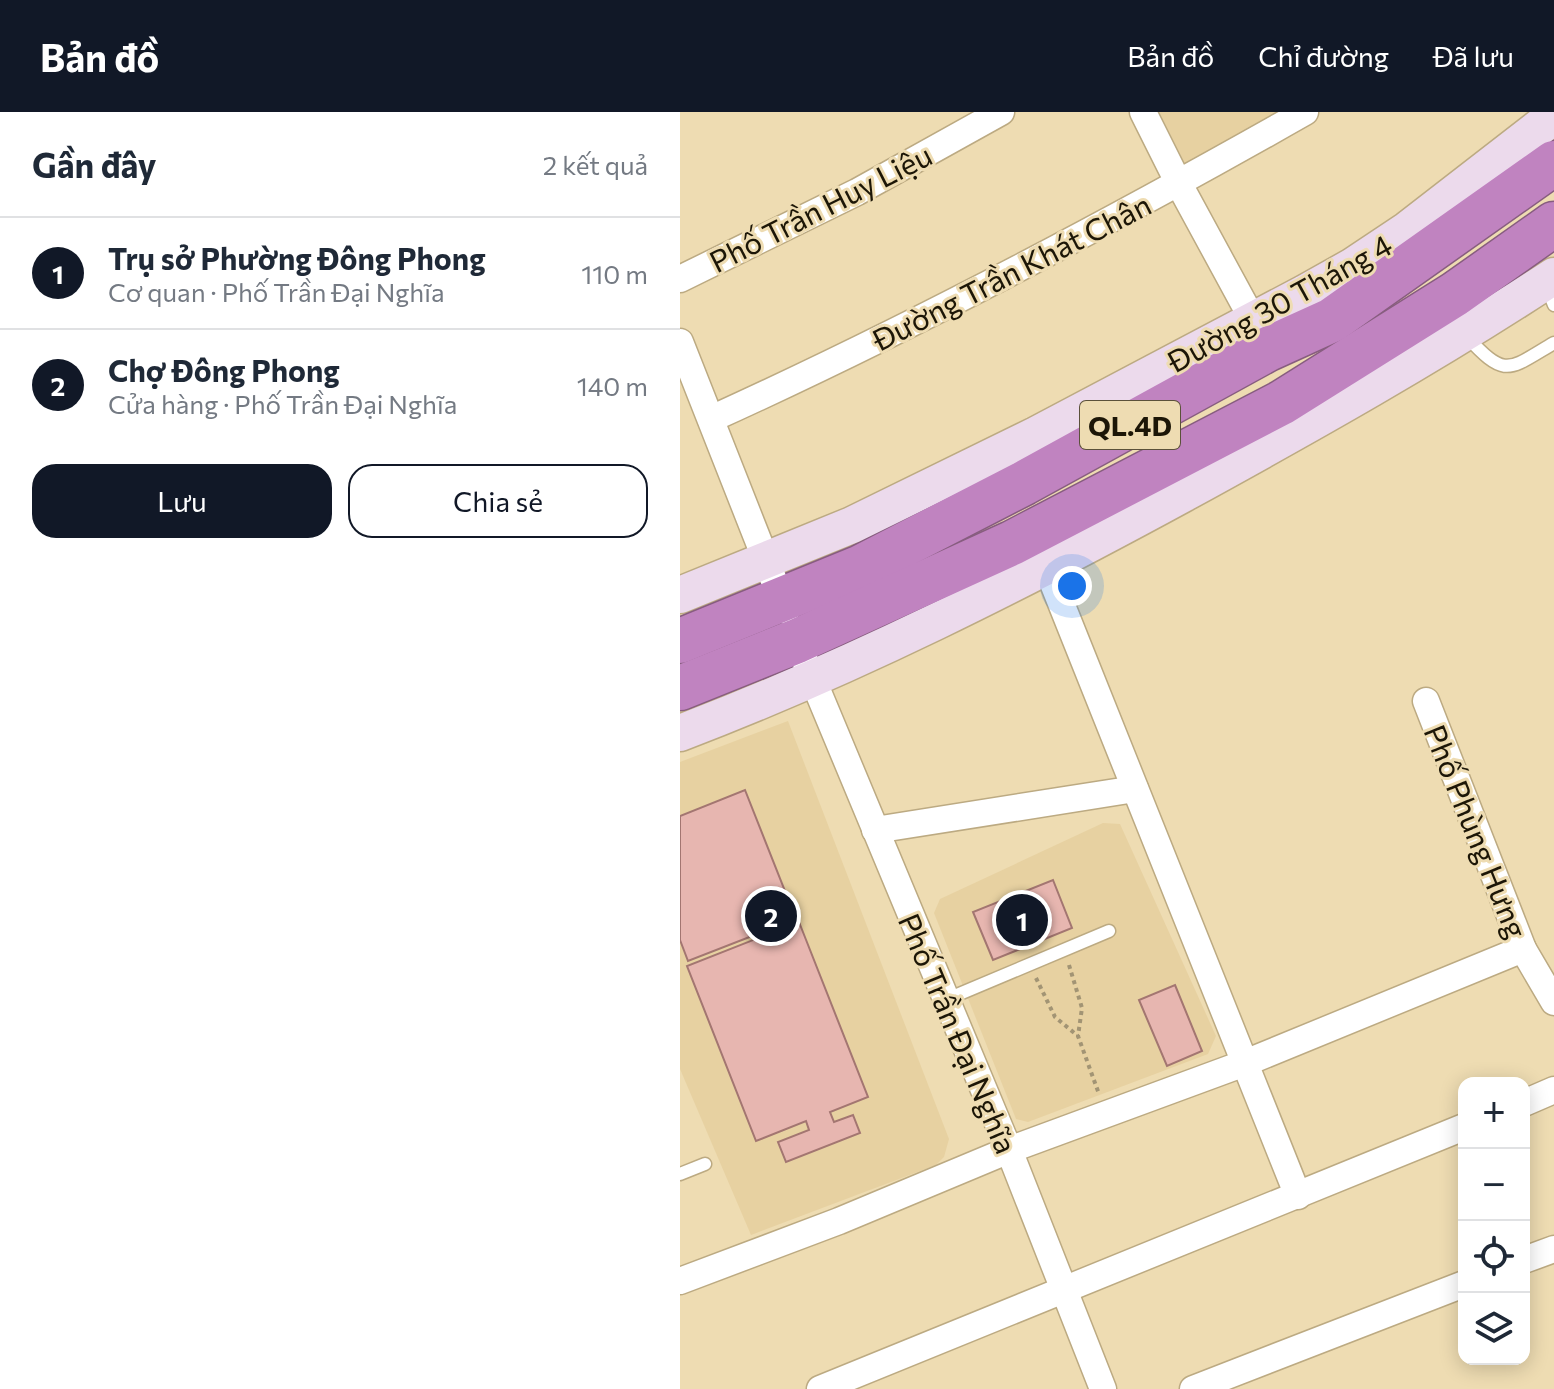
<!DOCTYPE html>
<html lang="vi">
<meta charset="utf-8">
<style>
:root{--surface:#fff;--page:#f6f6f7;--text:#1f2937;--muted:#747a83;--line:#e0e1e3;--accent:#111827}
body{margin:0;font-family:Commissioner,sans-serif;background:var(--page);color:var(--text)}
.controls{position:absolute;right:24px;bottom:24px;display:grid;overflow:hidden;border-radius:16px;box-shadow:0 4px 20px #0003}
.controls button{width:72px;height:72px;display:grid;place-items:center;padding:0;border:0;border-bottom:2px solid var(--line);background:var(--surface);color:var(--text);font:40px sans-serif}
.you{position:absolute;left:392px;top:474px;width:28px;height:28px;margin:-20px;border:6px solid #fff;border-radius:50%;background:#1a73e8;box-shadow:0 0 0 12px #1a73e833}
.badge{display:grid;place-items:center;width:52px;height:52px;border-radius:50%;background:var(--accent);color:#fff;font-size:26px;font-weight:700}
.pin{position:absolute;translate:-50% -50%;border:4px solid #fff;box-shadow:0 2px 8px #0006}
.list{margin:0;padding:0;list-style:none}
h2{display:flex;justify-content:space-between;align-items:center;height:104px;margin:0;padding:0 32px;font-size:34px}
h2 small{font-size:26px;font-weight:400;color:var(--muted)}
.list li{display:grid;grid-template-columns:52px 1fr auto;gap:24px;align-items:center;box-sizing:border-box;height:112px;padding:0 32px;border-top:2px solid var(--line)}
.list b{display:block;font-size:30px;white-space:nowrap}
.list p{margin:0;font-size:26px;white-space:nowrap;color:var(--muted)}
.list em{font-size:26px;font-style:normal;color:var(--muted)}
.actions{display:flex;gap:16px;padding:24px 32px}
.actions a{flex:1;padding:18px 0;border:2px solid var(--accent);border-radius:24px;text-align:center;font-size:28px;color:var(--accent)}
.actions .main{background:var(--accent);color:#fff}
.icon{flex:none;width:44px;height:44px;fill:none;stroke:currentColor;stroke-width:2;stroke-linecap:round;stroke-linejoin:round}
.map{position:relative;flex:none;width:874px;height:1277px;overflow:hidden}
header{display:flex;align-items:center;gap:48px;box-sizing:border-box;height:112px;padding:0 40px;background:var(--accent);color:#fff}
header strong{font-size:38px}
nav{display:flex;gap:44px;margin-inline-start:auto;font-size:28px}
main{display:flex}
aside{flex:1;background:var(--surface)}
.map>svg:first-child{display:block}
.built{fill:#e7d1a1}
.building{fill:#e7b6b0;stroke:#a37671;stroke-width:2}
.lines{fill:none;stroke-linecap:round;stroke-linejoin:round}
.lane-casing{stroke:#bcaa82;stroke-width:15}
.street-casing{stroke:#bcaa82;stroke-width:29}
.secondary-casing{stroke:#bcaa82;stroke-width:39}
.highway-casing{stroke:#875d7f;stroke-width:47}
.path{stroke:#a29474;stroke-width:4;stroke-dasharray:4 4;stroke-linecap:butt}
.lane{stroke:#fff;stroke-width:12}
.street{stroke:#fff;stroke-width:26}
.secondary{stroke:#ecdaec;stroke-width:36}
.highway{stroke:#c083c0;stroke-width:44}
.labels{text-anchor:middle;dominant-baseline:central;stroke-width:6;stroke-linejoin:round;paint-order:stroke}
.shield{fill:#eedcb2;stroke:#5b513a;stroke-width:2}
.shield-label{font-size:28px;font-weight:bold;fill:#1c1607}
.street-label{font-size:30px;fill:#1c1607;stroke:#eedcb2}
</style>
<header>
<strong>Bản đồ</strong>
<nav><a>Bản đồ</a><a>Chỉ đường</a><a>Đã lưu</a></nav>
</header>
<main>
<aside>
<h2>Gần đây<small>2 kết quả</small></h2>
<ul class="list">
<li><span class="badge">1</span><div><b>Trụ sở Phường Đông Phong</b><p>Cơ quan · Phố Trần Đại Nghĩa</p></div><em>110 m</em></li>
<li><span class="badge">2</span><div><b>Chợ Đông Phong</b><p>Cửa hàng · Phố Trần Đại Nghĩa</p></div><em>140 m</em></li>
</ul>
<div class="actions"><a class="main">Lưu</a><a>Chia sẻ</a></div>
</aside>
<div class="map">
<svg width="874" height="1277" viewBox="0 0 874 1277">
<rect width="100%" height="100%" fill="#eedcb2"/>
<g class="built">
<path d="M479,0H598L517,53L505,52Z"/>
<path d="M108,609L269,1027L264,1045L256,1053L71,1123L0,957V650Z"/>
<path d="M423,711L440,712L536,924L528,942L348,1010L336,1007L254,801L260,787Z"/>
</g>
<g class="building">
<path d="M65,678L116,807L8,849L0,828V704Z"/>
<path d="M373,768L392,816L313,848L293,800Z"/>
<path d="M119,810L188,985L150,1000L154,1010L173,1003L180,1021L106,1050L98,1030L129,1018L126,1009L76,1029L7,854Z"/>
<path d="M495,873L522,939L487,954L459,888Z"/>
</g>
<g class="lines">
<defs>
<g id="lane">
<path d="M866,173L874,193"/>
<path d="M787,225C826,267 828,258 874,231"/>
<path d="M265,888L429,819"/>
<path d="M0,1062L25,1052"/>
</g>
<g id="street">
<path d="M463,0L499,72L581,223"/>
<path d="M0,167L177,80L321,0"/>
<path d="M0,230L106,499"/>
<path d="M31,307C234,215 431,110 625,0"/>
<path d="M367,456L618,1084"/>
<path d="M126,551L329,1038L423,1277"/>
<path d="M746,589L843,837L874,890"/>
<path d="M195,718L455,677"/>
<path d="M844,991L874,978"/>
<path d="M844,1148L874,1137"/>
<path d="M0,1169L159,1109L329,1038L565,951L843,837"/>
<path d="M140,1277L784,1015"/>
<path d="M513,1277L784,1172"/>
</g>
<g id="secondary">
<path d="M0,483L172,413L356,323L625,181L673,154L727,118L874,4"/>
<path d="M0,621C173,555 341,470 503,382C629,313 754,243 874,164"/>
</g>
<g id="highway">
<path d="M0,529L181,455L344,371L588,237L652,208L874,51"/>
<path d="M0,576L117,529L332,431L601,291L775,182L874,112"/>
</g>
</defs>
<use href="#lane" class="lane-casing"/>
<use href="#street" class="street-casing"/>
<use href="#secondary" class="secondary-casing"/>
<use href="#highway" class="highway-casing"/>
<g class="path">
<path d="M389,853L402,896L398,924L419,982"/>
<path d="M356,866L375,905L398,924"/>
</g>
<use href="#lane" class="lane"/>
<use href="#street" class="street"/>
<use href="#secondary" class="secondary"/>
<use href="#highway" class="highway"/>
</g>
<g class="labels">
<rect class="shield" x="400" y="289" width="100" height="48" rx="6"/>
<g class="shield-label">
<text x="450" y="313">QL.4D</text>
</g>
<g class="street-label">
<text transform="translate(140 95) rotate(-27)">Phố Trần Huy Liệu</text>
<text transform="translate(331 159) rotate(-27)">Đường Trần Khát Chân</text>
<text transform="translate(599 190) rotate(-29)">Đường 30 Tháng 4</text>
<text transform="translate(797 719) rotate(68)">Phố Phùng Hưng</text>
<text transform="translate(279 921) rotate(67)">Phố Trần Đại Nghĩa</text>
</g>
</g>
</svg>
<div class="controls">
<button>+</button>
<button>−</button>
<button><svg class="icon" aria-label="locate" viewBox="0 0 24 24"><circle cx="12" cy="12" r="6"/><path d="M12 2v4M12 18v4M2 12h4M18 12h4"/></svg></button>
<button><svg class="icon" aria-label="layers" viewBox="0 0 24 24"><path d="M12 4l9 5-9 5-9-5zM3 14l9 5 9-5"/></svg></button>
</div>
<div class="you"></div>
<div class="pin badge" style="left:342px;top:808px">1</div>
<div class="pin badge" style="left:91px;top:804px">2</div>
</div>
</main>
